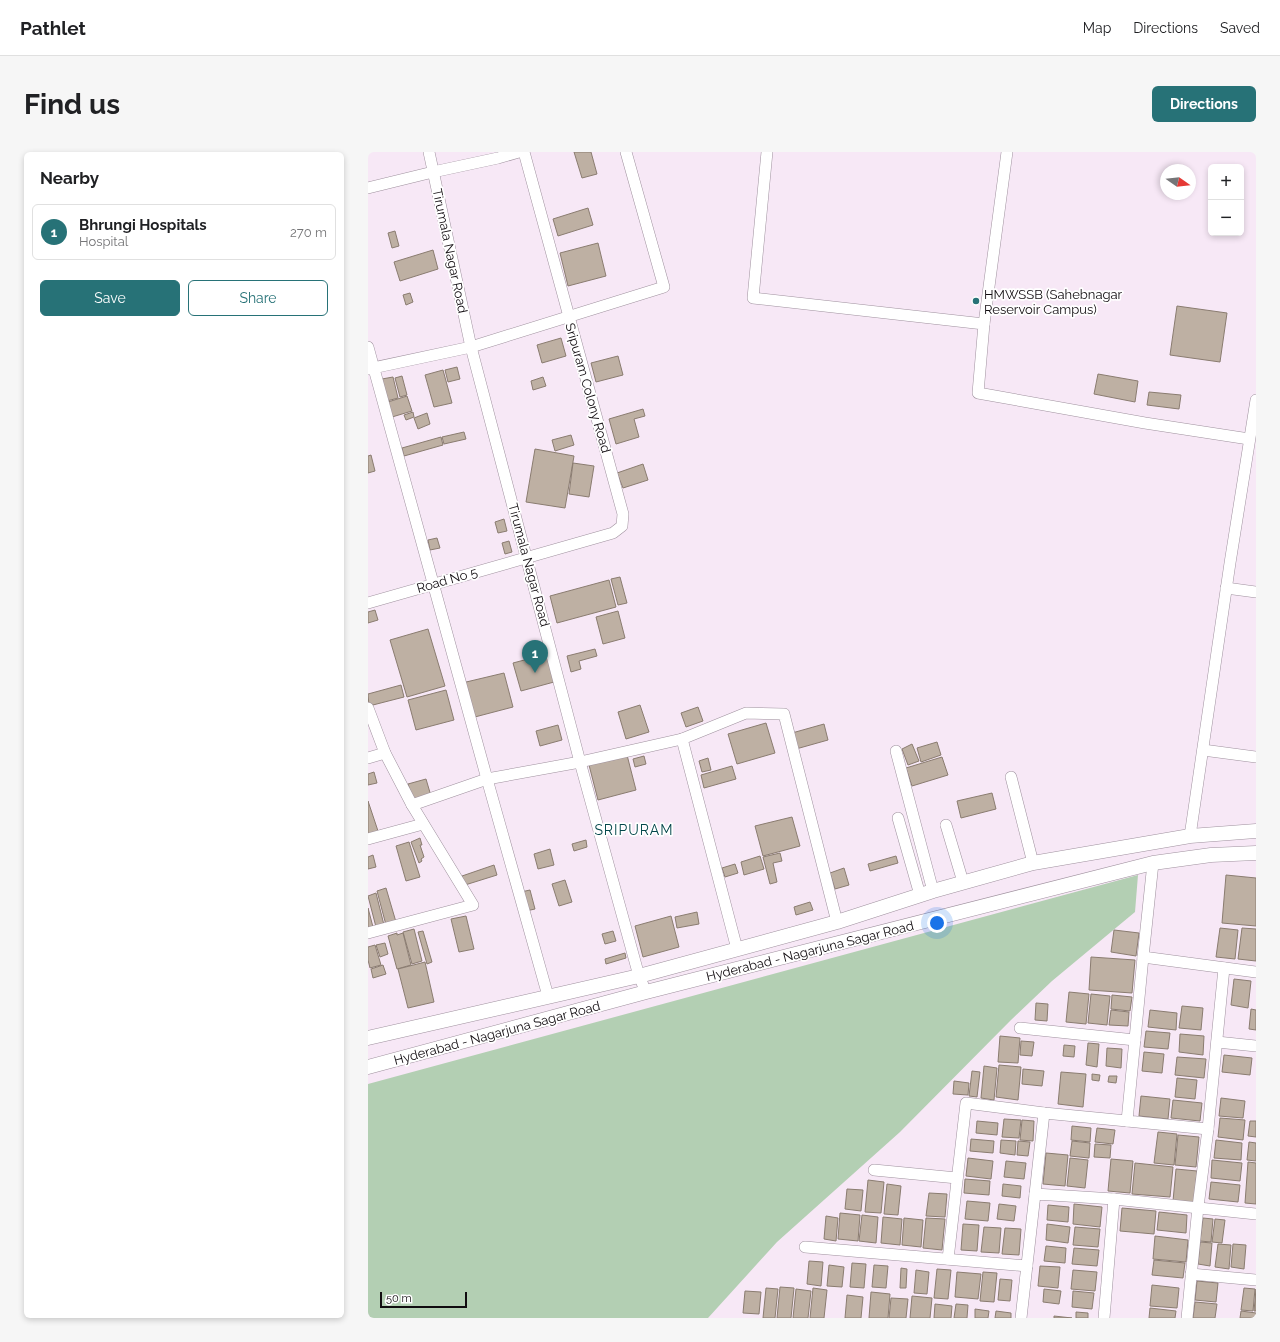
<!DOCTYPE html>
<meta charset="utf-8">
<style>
:root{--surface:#fff;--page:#f6f6f6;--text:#202124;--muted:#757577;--line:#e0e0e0;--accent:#277277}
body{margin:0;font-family:Raleway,sans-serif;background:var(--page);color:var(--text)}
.controls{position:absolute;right:12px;top:12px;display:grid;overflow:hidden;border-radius:6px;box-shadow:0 2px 6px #0003}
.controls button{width:36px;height:36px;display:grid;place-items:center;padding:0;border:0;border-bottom:1px solid var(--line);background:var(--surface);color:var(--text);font:20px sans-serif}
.compass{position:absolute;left:792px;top:12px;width:36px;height:36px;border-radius:50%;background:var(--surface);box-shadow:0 2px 6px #0003;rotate:104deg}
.scale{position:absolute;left:12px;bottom:10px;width:87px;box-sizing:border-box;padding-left:4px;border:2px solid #110c10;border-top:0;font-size:11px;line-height:14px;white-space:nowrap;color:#110c10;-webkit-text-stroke:3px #fff;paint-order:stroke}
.you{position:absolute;left:569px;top:771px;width:14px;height:14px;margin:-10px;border:3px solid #fff;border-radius:50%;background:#1a73e8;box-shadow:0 0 0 6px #1a73e833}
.badge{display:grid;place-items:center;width:26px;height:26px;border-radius:50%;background:var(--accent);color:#fff;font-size:13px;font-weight:700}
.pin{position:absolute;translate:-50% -33px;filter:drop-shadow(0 1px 2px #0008)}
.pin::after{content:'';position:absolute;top:21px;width:14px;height:12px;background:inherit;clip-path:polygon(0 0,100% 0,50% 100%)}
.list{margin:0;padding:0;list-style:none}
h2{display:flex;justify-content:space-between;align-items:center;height:52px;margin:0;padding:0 16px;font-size:17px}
h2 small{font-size:13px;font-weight:400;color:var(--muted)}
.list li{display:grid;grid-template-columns:26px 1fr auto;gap:12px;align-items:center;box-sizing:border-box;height:56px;margin:0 8px 8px;padding:0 8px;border:1px solid var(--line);border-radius:6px}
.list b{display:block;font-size:15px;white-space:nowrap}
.list p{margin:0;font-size:13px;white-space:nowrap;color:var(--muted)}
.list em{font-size:13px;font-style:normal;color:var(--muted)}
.actions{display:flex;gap:8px;padding:12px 16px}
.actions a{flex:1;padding:9px 0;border:1px solid var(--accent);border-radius:6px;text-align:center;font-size:14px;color:var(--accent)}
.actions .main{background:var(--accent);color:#fff}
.map{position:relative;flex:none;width:888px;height:1166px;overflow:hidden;border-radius:6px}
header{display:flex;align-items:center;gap:24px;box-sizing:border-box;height:56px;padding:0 20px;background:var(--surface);border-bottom:1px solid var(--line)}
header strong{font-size:19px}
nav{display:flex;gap:22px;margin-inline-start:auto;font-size:14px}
.intro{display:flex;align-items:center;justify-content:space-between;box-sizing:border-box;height:96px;padding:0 24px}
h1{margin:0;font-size:28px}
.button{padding:10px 18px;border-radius:6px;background:var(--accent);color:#fff;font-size:14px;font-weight:700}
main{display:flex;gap:24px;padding:0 24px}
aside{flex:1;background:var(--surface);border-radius:6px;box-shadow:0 2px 6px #0003}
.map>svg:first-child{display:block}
.green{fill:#b3cfb3}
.building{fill:#beb0a3;stroke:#8a7c70}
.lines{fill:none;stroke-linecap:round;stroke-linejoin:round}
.minor-casing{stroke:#9f919e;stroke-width:12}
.major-casing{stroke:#9f919e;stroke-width:15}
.minor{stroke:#fff;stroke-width:11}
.major{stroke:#fff;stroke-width:14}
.poi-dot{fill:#277277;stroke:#fff;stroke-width:1.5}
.labels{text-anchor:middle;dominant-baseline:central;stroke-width:3.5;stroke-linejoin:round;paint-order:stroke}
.street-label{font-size:13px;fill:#110c10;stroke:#fff}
.poi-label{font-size:13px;fill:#110c10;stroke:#fff;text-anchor:start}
.neighbourhood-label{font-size:14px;letter-spacing:1px;fill:#04474b;stroke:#fff}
</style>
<header>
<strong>Pathlet</strong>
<nav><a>Map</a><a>Directions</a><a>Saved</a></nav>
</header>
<div class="intro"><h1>Find us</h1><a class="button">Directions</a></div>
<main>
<aside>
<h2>Nearby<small></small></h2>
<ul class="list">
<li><span class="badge">1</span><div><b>Bhrungi Hospitals</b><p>Hospital</p></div><em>270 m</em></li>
</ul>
<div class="actions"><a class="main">Save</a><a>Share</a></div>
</aside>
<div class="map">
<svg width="888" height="1166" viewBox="0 0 888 1166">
<rect width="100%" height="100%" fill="#f7e8f6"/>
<path class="green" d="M770,723L767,760L684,829L643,868L532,980L409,1090L340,1166H0V932Z"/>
<g class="building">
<path d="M206,0H223L229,22L214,26Z"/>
<path d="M220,56L225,73L190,84L185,67Z"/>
<path d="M27,79L31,94L24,96L20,81Z"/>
<path d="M230,91L238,124L200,134L192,101Z"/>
<path d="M65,98L70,117L32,129L26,110Z"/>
<path d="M42,141L45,150L38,153L35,143Z"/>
<path d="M809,154L859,161L852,210L802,203Z"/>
<path d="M193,186L198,204L174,211L169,193Z"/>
<path d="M250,204L255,223L228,230L223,211Z"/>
<path d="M89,215L92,227L80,230L77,218Z"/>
<path d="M75,218L84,251L66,255L57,223Z"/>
<path d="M730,222L770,229L767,250L726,242Z"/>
<path d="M34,224L39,243L32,245L27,226Z"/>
<path d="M25,225L30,246L19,249L14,227Z"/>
<path d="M175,225L178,234L165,238L163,229Z"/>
<path d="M781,240L813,243L811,257L779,253Z"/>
<path d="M39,244L44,259L24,265L20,250Z"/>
<path d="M275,257L277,264L266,267L271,285L248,292L241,267Z"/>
<path d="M45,260L46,265L38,268L36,263Z"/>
<path d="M59,261L62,272L50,277L46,266Z"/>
<path d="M96,280L98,287L76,292L74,285Z"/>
<path d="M203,283L206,293L187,299L184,288Z"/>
<path d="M73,285L75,293L36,304L34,296Z"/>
<path d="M167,297L206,304L197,356L158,350Z"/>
<path d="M3,303L7,319L0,321V304Z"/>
<path d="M205,311L226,314L221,345L201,342Z"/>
<path d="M275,312L280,328L255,336L249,321Z"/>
<path d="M136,367L139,379L130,381L127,370Z"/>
<path d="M69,386L72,396L62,398L60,388Z"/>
<path d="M141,389L144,400L137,402L134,391Z"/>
<path d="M252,425L259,451L250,453L243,427Z"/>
<path d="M241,428L248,455L189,471L182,444Z"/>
<path d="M7,458L10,468L0,471V460Z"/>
<path d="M250,459L257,486L235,492L228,465Z"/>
<path d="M60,477L77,534L39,545L22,488Z"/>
<path d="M227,497L229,504L211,509L213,517L203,520L199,504Z"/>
<path d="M179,502L186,530L153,539L145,511Z"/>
<path d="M136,521L145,555L103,566L94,531Z"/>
<path d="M33,533L36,545L1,554L0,542Z"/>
<path d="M78,538L86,568L48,578L40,548Z"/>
<path d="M272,553L281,580L258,587L250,560Z"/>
<path d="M330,555L335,569L318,575L313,561Z"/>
<path d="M398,571L407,601L369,612L360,582Z"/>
<path d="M456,572L460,588L428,597L424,581Z"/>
<path d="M190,573L194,588L172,594L168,579Z"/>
<path d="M569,590L573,603L553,610L549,596Z"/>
<path d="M544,592L551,609L540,613L534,597Z"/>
<path d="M259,603L268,638L230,648L221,613Z"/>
<path d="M276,604L278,612L267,615L265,607Z"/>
<path d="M574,605L580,623L544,634L538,616Z"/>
<path d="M340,606L343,618L334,620L331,609Z"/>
<path d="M364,614L368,627L336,636L333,623Z"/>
<path d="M6,620L9,631L0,633V622Z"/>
<path d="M58,627L63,644L45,649L40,632Z"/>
<path d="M624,641L628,657L593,666L589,649Z"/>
<path d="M0,649L11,682L0,685Z"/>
<path d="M424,665L432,694L395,704L387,674Z"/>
<path d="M52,686L54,693H52L56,705L53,707L54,709L51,711L43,690Z"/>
<path d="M218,688L219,695L206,699L204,692Z"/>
<path d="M41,690L52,725L38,729L28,694Z"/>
<path d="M182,697L186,713L170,717L166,702Z"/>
<path d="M412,701L414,709L405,711L409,730L402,732L395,705Z"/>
<path d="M5,703L8,715L0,717V705Z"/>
<path d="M392,704L396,717L376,723L373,710Z"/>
<path d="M528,704L530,711L502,719L500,712Z"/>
<path d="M367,712L370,721L357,725L354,716Z"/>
<path d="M126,713L129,723L97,733L94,724Z"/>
<path d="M476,716L481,733L467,737L462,721Z"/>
<path d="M858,723L888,726V774L854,771Z"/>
<path d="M197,728L204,750L191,754L184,732Z"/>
<path d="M18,736L28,770L18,773L9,739Z"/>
<path d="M162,738L167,757L158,759L153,740Z"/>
<path d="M8,741L16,773L8,775L0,744Z"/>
<path d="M442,750L445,758L428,763L426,755Z"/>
<path d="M0,756L5,775L0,777Z"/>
<path d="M329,760L331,772L309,776L307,765Z"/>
<path d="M98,764L106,797L91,800L83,767Z"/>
<path d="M303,764L311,795L275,805L267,774Z"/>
<path d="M852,776L870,778L867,807L848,805Z"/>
<path d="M874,776L888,777V809L870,807Z"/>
<path d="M46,777L54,809L44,812L35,780Z"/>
<path d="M746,778L771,781L768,804L743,800Z"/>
<path d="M55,779L64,810L59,812L50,780Z"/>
<path d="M245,779L248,789L237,792L234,782Z"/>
<path d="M29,781V783L35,781L43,813L29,817L20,784Z"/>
<path d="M17,791L20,802L12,805L8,793Z"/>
<path d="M7,793L13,813L2,816L0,808V795Z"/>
<path d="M257,801L258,806L238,812L237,807Z"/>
<path d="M723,805L767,808L764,841L721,838Z"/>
<path d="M57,810L66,850L40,856L30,817Z"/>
<path d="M15,813L18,822L5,826L3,817Z"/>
<path d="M866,827L883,829L880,856L863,853Z"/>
<path d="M701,840L721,842L718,872L698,870Z"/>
<path d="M723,842L742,844L739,873L720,871Z"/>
<path d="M744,843L764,845L762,859L743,857Z"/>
<path d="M668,851L680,852L679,869L667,868Z"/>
<path d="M814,854L835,856L833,878L811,876Z"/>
<path d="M883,857L888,858V878L881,877Z"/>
<path d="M743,858L761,860L760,874L741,873Z"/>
<path d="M782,858L809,861L808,878L780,875Z"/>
<path d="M778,879L802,881L800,897L776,895Z"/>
<path d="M812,882L836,884L835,903L811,900Z"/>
<path d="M632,884L652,886L650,911L630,910Z"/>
<path d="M653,889L666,890L664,904L652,903Z"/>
<path d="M720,891L731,892L729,915L718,913Z"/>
<path d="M696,893L707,894L706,905L695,904Z"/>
<path d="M739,896L754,897L753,916L738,914Z"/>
<path d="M776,900L796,902L794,921L774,919Z"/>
<path d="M856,903L884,906L882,923L854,920Z"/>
<path d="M809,905L838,907L836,926L807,923Z"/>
<path d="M631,913L653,915L650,948L628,945Z"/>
<path d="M616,914L629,916L626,948L613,946Z"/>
<path d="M655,917L676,919L674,934L654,932Z"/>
<path d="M604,919L612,920L609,945L601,944Z"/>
<path d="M693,920L718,922L715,955L690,952Z"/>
<path d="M724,922L732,923L731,929L724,928Z"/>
<path d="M741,924H749L748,931L740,930Z"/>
<path d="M809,926L829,928L827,947L807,945Z"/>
<path d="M586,929L601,931L600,943L585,942Z"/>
<path d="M773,944L802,947L800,967L771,964Z"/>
<path d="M853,946L877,949L875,966L851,964Z"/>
<path d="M805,948L834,951L832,969L803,966Z"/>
<path d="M852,966L877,968L875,988L850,985Z"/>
<path d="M636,967L653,968L651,986L634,985Z"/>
<path d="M654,968L666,969L665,989L652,988Z"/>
<path d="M609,969L630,971L629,983L608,981Z"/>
<path d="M882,969H888V985L880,984Z"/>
<path d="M704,974L723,976L722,990L703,988Z"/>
<path d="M729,976L747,978L745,992L727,990Z"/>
<path d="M790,980L809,982L806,1013L786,1011Z"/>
<path d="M810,983L831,985L828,1015L807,1013Z"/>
<path d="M603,987L626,989L625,1001L602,999Z"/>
<path d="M633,988L648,989L647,1003L632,1001Z"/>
<path d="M848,988L874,991L873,1008L846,1006Z"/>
<path d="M650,989L662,990L660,1004L649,1003Z"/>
<path d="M704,989L722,991L721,1006L702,1004Z"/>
<path d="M881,990L888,991V1009L879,1008Z"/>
<path d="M727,992L743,993L742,1006L726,1005Z"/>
<path d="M678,1001L700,1003L697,1034L675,1032Z"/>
<path d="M600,1006L625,1009L623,1027L598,1024Z"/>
<path d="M702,1006L720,1008L717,1036L699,1034Z"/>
<path d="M743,1007L765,1009L762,1041L740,1039Z"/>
<path d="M844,1008L874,1011L872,1029L843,1026Z"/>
<path d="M638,1009L658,1011L656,1027L636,1025Z"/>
<path d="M880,1010L888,1011V1052L877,1051Z"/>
<path d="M767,1011L805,1015L802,1045L764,1042Z"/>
<path d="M808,1017L829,1019L826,1051L805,1049Z"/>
<path d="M597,1027L622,1029L621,1043L596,1041Z"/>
<path d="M500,1028L516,1030L513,1061L497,1060Z"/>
<path d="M843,1030L872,1033L870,1050L841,1047Z"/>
<path d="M519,1032L533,1034L530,1063L516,1062Z"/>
<path d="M635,1032L653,1034L652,1046L634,1044Z"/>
<path d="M479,1037L495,1038L493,1059L477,1057Z"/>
<path d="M561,1041L579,1042L577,1065L558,1064Z"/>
<path d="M599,1049L622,1051L620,1069L597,1067Z"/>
<path d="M631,1052L648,1054L646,1069L629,1067Z"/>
<path d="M706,1052L734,1055L732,1075L705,1072Z"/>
<path d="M680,1053L701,1055L700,1070L679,1068Z"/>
<path d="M754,1056L788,1059L786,1082L752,1079Z"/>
<path d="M791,1060L819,1063L818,1081L789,1078Z"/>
<path d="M472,1061L492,1063L490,1089L470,1087Z"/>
<path d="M494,1063L510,1065L508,1091L491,1089Z"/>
<path d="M458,1064L470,1066L468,1089L456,1087Z"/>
<path d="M515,1065L534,1067L532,1093L513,1091Z"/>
<path d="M536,1066L555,1068L553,1095L534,1093Z"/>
<path d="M558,1066L577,1067L574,1098L555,1096Z"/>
<path d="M835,1066L845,1067L843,1090L832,1089Z"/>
<path d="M847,1067L857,1068L854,1091L844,1090Z"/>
<path d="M595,1072L611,1073L609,1099L593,1098Z"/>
<path d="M679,1072L702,1075L700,1091L678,1088Z"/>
<path d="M616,1075L633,1076L631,1101L613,1100Z"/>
<path d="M707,1075L732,1077L730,1095L705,1093Z"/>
<path d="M637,1076L653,1077L651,1103L634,1102Z"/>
<path d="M787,1084L820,1088L818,1110L785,1107Z"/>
<path d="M832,1090L844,1091L842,1114L830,1112Z"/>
<path d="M850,1092L863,1093L861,1117L847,1115Z"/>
<path d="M865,1092L878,1093L876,1117L863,1115Z"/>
<path d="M678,1094L698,1096L697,1111L676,1109Z"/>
<path d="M706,1096L731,1098L729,1114L704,1112Z"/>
<path d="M786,1108L817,1111L815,1126L784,1123Z"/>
<path d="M441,1109L455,1110L453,1134L439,1132Z"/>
<path d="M484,1111L498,1112L496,1136L482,1135Z"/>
<path d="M461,1113L476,1115L474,1135L459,1134Z"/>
<path d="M506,1113L520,1114L518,1136L504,1135Z"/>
<path d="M672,1114L692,1115L690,1136L670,1134Z"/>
<path d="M533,1116L539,1117L538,1136H532Z"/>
<path d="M569,1117L583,1118L580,1147L566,1146Z"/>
<path d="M548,1118L561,1120L559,1142L546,1141Z"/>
<path d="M705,1118L729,1120L727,1139L703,1137Z"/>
<path d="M589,1120L613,1122L610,1147L587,1145Z"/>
<path d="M615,1120L629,1121L626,1150L612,1149Z"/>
<path d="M632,1127L644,1128L642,1149L630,1148Z"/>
<path d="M829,1129L850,1131L848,1150L827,1148Z"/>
<path d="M784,1133L811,1136L809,1156L782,1154Z"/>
<path d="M412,1135L426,1136L423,1166H409Z"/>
<path d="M398,1136L410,1137L407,1166H395Z"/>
<path d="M445,1136L459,1138L456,1166H442Z"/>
<path d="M876,1136L887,1137L885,1159L873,1158Z"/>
<path d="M428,1137L443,1139L440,1166H425Z"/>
<path d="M676,1137L693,1139L691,1152L675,1150Z"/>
<path d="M888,1137V1159H886Z"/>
<path d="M377,1139L393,1140L391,1162L375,1161Z"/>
<path d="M705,1139L726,1141L724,1157L704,1155Z"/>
<path d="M503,1140L522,1142L520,1166H501Z"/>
<path d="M479,1143L495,1145L493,1166H477Z"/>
<path d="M544,1144L564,1146L562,1166H542Z"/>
<path d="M523,1146L540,1147L538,1166H521Z"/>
<path d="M827,1150L849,1152L847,1166H825Z"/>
<path d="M567,1152L584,1154L583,1166H566Z"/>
<path d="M588,1152L600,1153L599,1166H586Z"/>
<path d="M782,1156L808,1159L807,1166H781Z"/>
<path d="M607,1157L621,1159L620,1166H607Z"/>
<path d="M628,1159L643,1161V1166H627Z"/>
<path d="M873,1159L888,1161V1166H872Z"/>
<path d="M708,1160L720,1161V1166H708Z"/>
<path d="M686,1164L704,1166H686Z"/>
</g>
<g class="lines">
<defs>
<g id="minor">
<path d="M61,0L103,195L212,610L271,824L278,840"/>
<path d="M399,0L385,146L616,172L610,241L777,271L881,287"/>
<path d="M0,36L65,20L130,6L151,0"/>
<path d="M616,172L639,0"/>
<path d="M0,195L119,627L44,653"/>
<path d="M0,217L103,195L296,135L258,0"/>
<path d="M858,436L888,440"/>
<path d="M0,451L245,381L254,374L255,362L156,0"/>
<path d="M0,556L17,601L44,653L105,753L0,781"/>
<path d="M314,587L369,797"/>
<path d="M835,598L888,605"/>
<path d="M528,599L565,739"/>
<path d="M0,606L17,601"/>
<path d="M643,625L665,711"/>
<path d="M530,666L552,743"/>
<path d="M578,673L595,730"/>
<path d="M822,684L862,411L888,248"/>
<path d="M0,687L55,672"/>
<path d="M785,711L775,805L888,820"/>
<path d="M775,805L759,969L840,977"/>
<path d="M180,844L119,627L212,610L314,587L378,561L416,562L469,770"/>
<path d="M652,876L767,888"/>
<path d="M849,890L888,894"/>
<path d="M506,1018L589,1026"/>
<path d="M667,1042L676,961"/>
<path d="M437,1095L659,1114"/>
<path d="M580,1107L598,951L676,961L759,969"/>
<path d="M823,1122L888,1128"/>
<path d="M653,1166L667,1042L746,1047L888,1062"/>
<path d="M736,1166L746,1047"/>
<path d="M819,1166L830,1055L840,977L856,816"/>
</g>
<g id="major">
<path d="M0,886L271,824L469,770L565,739L665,711L822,684L888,679"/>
<path d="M0,915L278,840L785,711L843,703L888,701"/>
</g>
</defs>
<use href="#minor" class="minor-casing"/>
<use href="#major" class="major-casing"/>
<use href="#minor" class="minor"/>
<use href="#major" class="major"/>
</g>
<circle class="poi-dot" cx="608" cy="149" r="4"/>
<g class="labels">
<g class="street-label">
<text transform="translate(82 99) rotate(78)">Tirumala Nagar Road</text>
<text transform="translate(220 236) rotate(74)">Sripuram Colony Road</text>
<text transform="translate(161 413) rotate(75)">Tirumala Nagar Road</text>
<text transform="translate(79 428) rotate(-16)">Road No 5</text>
<text transform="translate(442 799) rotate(-14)">Hyderabad - Nagarjuna Sagar Road</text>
<text transform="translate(129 881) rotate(-15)">Hyderabad - Nagarjuna Sagar Road</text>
</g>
<g class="poi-label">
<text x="616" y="142">HMWSSB (Sahebnagar<tspan x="616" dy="15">Reservoir Campus)</tspan></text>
</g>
<g class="neighbourhood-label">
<text x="266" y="678">SRIPURAM</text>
</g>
</g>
</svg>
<div class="controls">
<button>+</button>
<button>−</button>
</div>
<svg class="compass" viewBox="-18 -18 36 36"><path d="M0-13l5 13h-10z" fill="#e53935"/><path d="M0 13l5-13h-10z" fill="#757577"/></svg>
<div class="scale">50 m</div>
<div class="you"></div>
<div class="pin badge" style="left:167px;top:521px">1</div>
</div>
</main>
